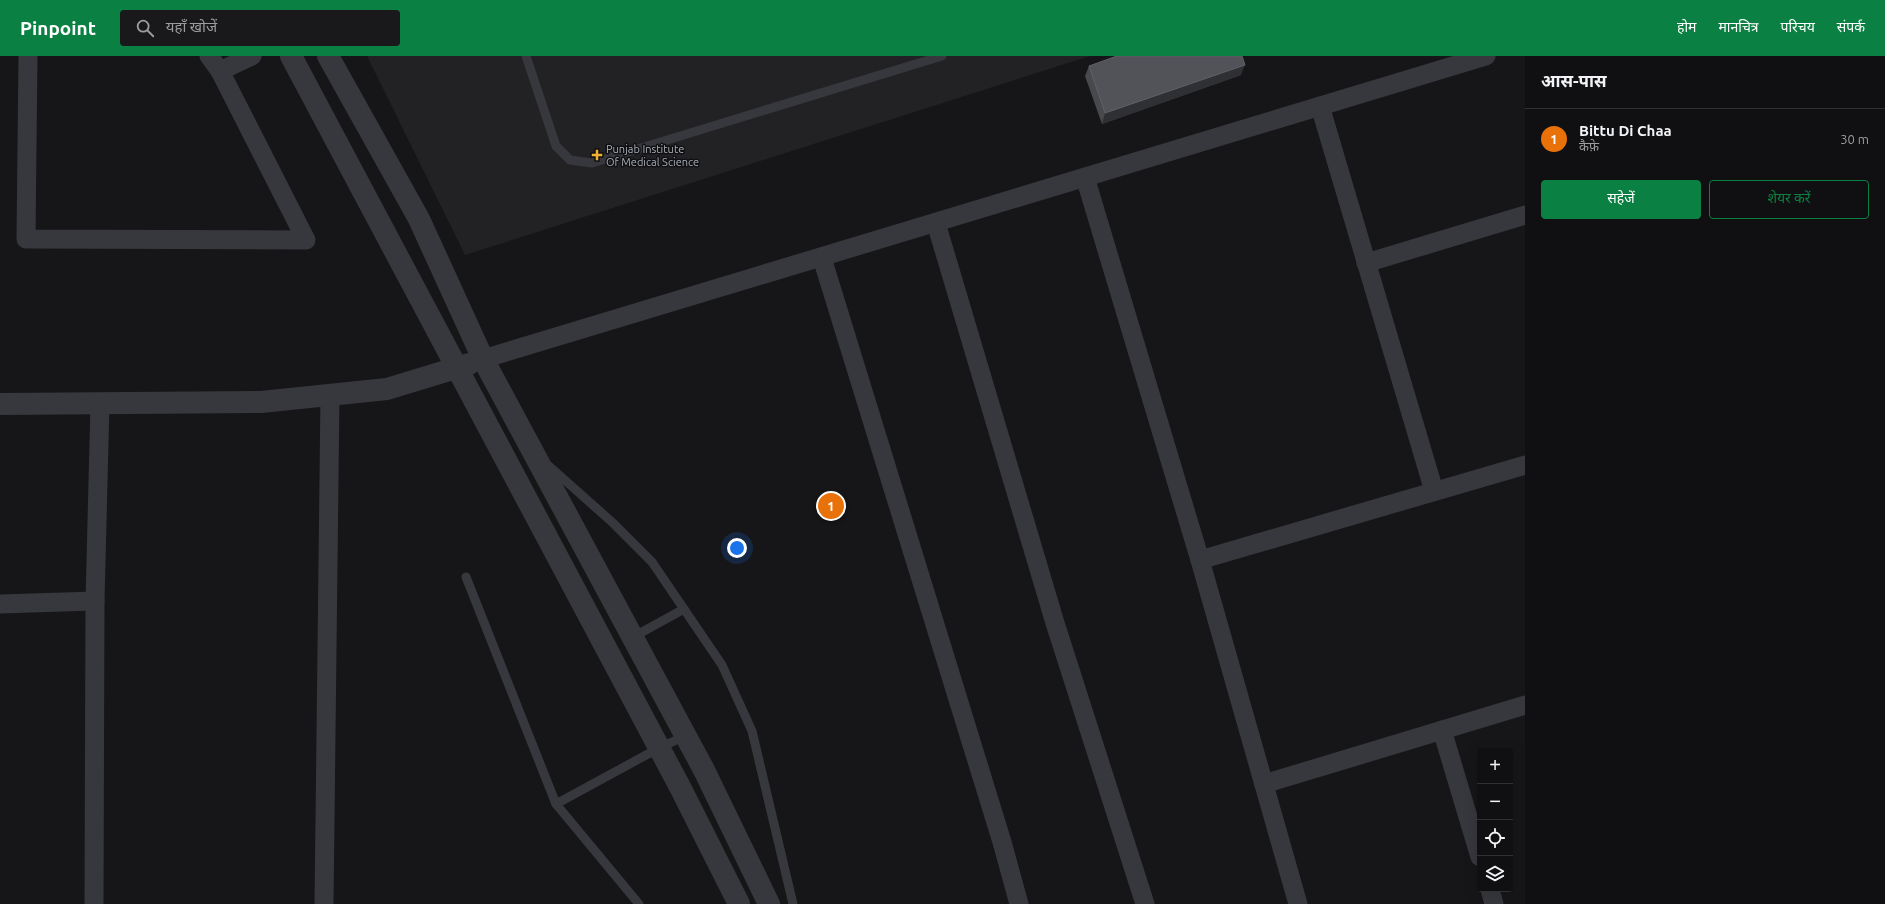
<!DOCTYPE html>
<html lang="hi">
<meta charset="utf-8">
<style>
:root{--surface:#101012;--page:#19191b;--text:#f1f3f6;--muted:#9c9d9f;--line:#303032;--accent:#0b8043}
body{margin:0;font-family:Ubuntu,"Noto Sans Devanagari",sans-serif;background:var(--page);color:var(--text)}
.controls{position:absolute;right:12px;bottom:12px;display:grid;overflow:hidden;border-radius:4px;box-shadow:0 4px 16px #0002}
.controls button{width:36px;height:36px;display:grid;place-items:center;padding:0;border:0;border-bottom:1px solid var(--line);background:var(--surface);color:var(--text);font:20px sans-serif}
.you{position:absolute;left:737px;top:492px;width:14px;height:14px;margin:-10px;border:3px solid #fff;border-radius:50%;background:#1a73e8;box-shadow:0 0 0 6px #1a73e833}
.badge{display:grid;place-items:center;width:26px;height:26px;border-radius:50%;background:var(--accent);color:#fff;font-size:13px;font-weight:700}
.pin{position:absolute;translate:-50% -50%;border:2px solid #fff;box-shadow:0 1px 4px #0006}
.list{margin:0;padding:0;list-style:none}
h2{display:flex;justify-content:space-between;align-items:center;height:52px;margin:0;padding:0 16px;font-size:17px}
h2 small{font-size:13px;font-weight:400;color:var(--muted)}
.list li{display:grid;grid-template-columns:26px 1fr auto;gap:12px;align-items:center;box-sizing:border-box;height:60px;padding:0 16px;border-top:1px solid var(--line)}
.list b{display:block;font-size:15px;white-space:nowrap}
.list p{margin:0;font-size:13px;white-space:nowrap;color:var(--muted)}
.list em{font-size:13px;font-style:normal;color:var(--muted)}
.actions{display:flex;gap:8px;padding:12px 16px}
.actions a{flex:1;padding:9px 0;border:1px solid var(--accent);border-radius:4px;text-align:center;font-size:14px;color:var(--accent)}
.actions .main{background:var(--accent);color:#fff}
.icon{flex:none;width:22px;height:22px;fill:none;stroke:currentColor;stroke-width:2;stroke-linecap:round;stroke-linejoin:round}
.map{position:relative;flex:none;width:1525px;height:848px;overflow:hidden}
header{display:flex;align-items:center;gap:24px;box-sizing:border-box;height:56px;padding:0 20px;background:var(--accent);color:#fff}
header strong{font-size:19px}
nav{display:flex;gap:22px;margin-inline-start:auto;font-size:14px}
.search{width:280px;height:36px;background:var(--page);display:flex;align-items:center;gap:10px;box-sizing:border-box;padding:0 14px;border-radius:4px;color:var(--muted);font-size:15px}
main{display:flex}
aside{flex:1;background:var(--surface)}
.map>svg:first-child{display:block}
.built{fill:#222225}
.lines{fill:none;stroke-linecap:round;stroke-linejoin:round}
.service{stroke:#37383d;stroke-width:9}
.minor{stroke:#37383d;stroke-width:19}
.tertiary{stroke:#37383d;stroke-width:22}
.wall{fill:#47494d}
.shaded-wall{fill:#2f3033}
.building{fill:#525359;stroke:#5f6168}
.poi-dot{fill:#f2b134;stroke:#111113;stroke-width:1.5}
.labels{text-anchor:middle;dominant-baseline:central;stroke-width:3;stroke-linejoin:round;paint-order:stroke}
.poi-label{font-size:11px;fill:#a8adb8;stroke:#111113;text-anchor:start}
</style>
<header>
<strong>Pinpoint</strong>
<div class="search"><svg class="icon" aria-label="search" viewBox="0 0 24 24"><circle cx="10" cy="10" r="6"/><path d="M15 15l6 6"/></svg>यहाँ खोजें</div>
<nav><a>होम</a><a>मानचित्र</a><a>परिचय</a><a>संपर्क</a></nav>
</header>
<main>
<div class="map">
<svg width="1525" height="848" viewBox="0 0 1525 848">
<rect width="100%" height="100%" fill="#161618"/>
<path class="built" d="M367,0H1090L465,199Z"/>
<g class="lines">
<g class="service">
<path d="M526,0L556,90L570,104L592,107L942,0"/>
<path d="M549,410L613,467L652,506L722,609L752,675L793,848"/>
<path d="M466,521L556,748L659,692L685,680"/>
<path d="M633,581L684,553"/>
<path d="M556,748L639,848"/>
</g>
<g class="minor">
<path d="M28,0L26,183L306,184L220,15"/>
<path d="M209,0L220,15L252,0"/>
<path d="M1320,50L1434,435"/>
<path d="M1085,121L1200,504L1298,848"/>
<path d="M936,167L1055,567L1145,848"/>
<path d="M822,202L1002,786L1019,848"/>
<path d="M1366,207L1525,159"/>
<path d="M483,303L1486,0"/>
<path d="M1200,504L1525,409"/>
<path d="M0,548L95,545"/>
<path d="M1442,674L1480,801"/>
<path d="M1264,728L1525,649"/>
<path d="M1490,833L1494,848"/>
<path d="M94,848L95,545L100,347"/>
<path d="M324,848L330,338"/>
</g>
<g class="tertiary">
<path d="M291,0L680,731L739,848"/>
<path d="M328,0L419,163L483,303L704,714L769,848"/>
<path d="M0,348L261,346L387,333L469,308"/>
</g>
</g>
<path class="wall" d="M1089,10L1241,19L1102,68L1085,20Z"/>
<path class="shaded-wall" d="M1245,9L1241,19L1102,68L1105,57Z"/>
<path class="building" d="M1117,0H1242L1245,9L1105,57L1089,10Z"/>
<path class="poi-dot" d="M595 93h4v4h4v4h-4v4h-4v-4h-4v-4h4z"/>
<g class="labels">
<g class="poi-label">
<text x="606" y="93">Punjab Institute<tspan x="606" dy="13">Of Medical Science</tspan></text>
</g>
</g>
</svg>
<div class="controls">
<button>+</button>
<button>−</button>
<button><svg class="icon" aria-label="locate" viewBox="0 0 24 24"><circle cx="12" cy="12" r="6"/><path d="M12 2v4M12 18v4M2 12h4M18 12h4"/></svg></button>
<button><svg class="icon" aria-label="layers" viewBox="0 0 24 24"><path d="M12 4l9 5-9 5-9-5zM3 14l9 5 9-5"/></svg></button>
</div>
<div class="you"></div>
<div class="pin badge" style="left:831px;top:450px;background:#e8710a">1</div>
</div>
<aside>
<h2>आस-पास<small></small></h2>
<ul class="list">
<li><span class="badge" style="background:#e8710a">1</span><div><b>Bittu Di Chaa</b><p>कैफ़े</p></div><em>30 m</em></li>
</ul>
<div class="actions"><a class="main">सहेजें</a><a>शेयर करें</a></div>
</aside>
</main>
